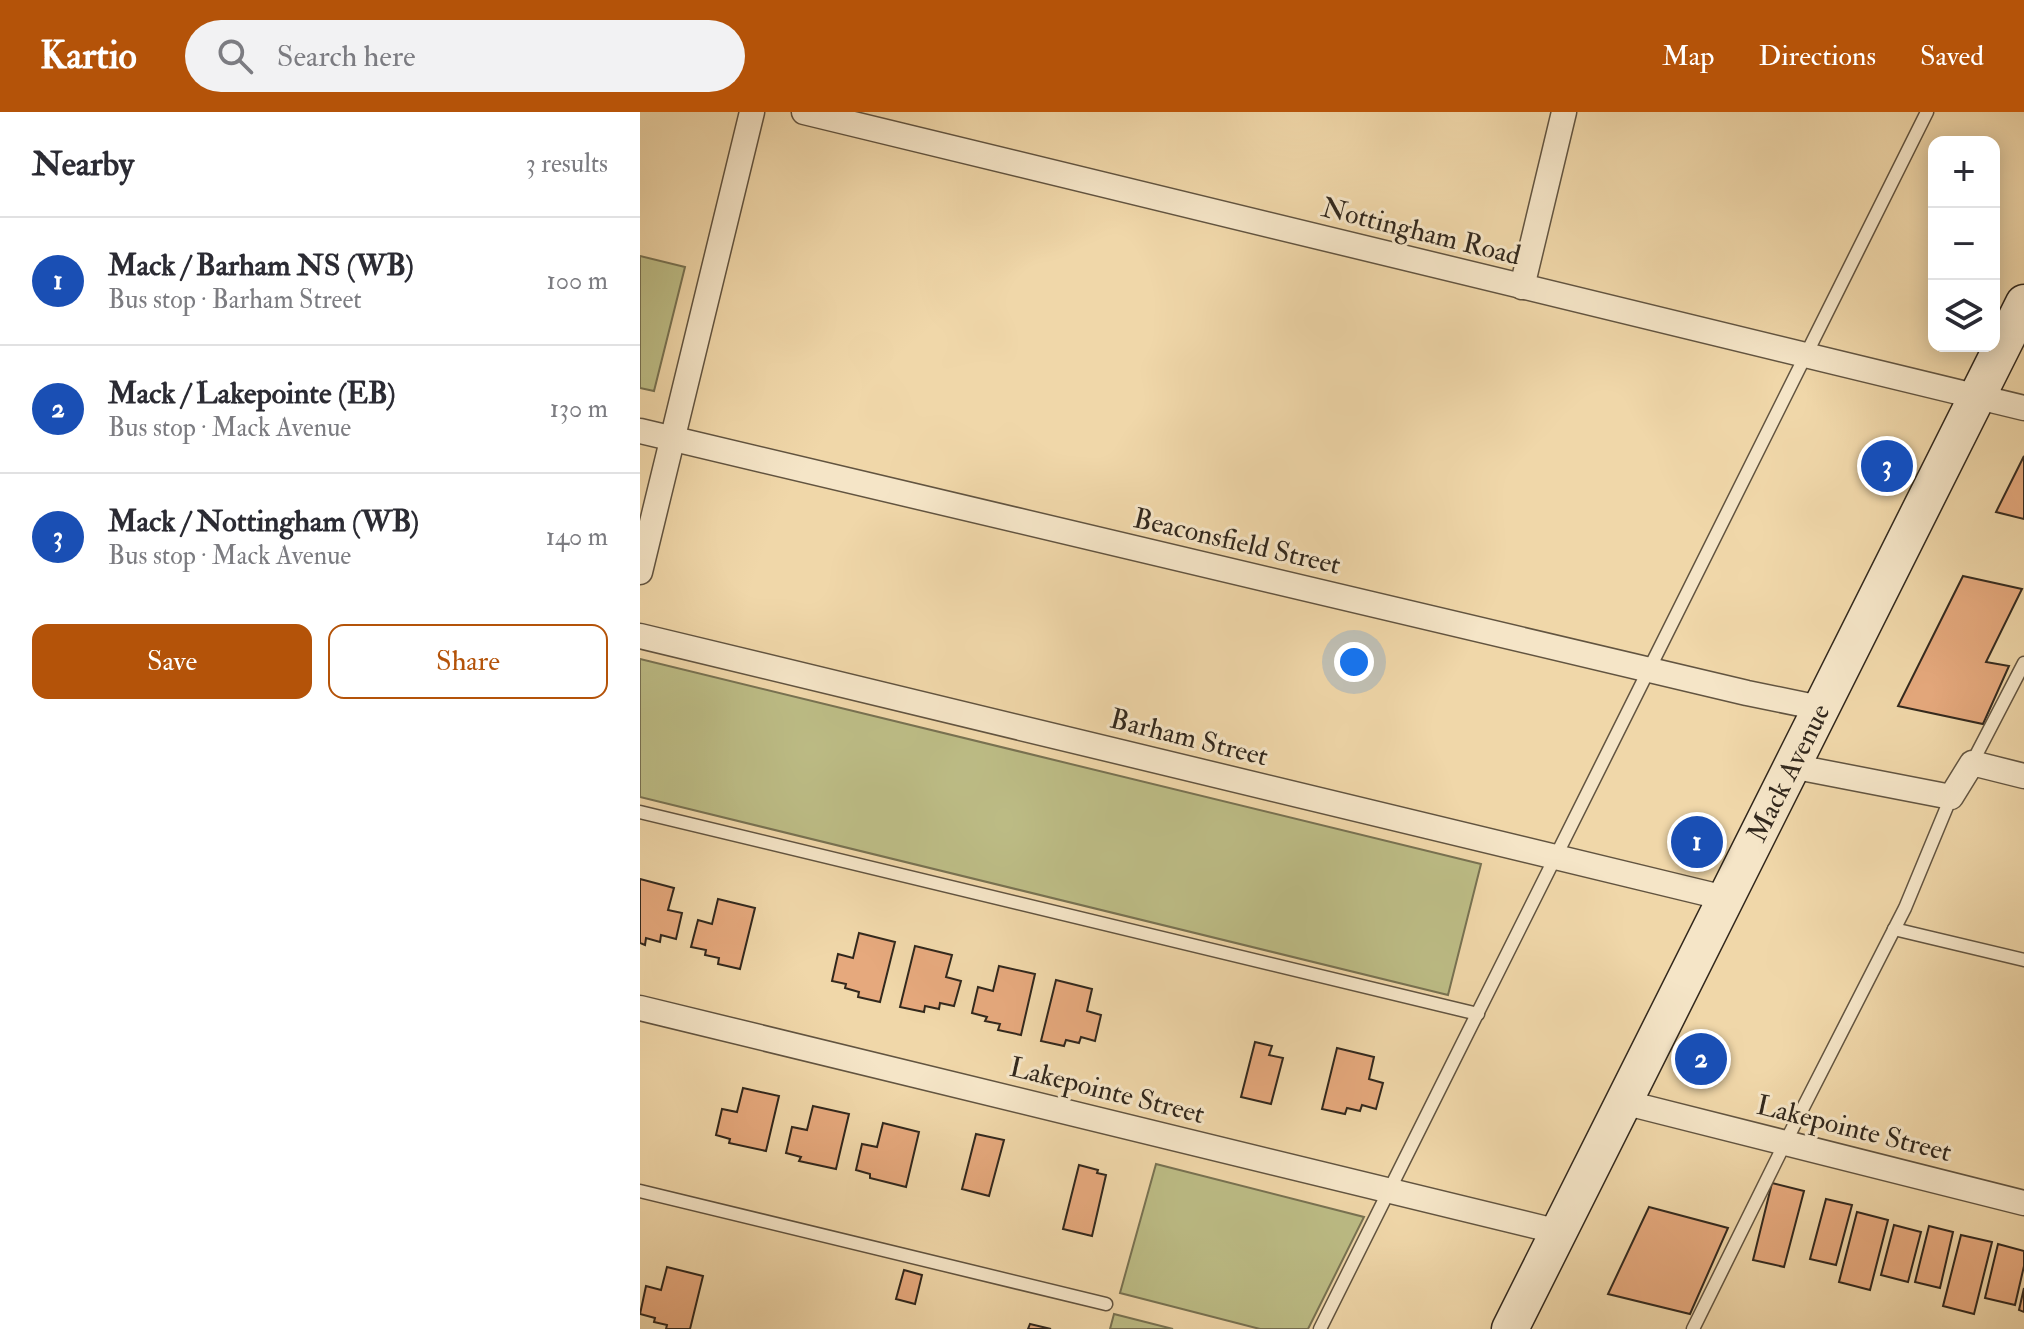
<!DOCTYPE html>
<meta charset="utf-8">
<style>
:root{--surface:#fff;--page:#f2f2f3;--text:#2b2b33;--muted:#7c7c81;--line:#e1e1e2;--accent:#b45309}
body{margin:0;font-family:"IM FELL Double Pica",serif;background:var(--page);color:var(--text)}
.controls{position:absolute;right:24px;top:24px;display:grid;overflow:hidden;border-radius:16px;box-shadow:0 4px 20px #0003}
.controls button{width:72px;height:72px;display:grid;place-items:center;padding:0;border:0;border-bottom:2px solid var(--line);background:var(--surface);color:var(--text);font:40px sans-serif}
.you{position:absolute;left:714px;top:550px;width:28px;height:28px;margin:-20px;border:6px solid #fff;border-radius:50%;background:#1a73e8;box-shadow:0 0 0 12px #1a73e833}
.badge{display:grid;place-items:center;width:52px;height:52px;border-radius:50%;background:var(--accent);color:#fff;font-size:26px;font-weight:700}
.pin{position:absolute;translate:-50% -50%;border:4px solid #fff;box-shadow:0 2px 8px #0006}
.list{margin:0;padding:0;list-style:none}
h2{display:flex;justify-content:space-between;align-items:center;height:104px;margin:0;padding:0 32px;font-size:34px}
h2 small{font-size:26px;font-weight:400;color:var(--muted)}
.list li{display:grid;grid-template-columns:52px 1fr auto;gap:24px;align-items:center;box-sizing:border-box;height:128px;padding:0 32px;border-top:2px solid var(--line)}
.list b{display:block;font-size:30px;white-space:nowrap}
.list p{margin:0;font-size:26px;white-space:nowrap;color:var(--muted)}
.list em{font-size:26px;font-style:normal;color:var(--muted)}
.actions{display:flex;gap:16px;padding:24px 32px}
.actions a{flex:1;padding:18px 0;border:2px solid var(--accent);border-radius:16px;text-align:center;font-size:28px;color:var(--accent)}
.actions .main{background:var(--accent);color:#fff}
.icon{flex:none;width:44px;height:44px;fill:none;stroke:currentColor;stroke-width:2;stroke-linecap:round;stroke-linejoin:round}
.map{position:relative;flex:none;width:1384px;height:1217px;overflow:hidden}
header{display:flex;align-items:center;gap:48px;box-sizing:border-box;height:112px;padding:0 40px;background:var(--accent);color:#fff}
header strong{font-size:38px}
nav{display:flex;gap:44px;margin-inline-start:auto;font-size:28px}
.search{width:560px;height:72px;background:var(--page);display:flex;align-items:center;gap:20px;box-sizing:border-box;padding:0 28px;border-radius:44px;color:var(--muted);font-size:30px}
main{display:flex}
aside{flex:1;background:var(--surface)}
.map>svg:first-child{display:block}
.green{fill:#bdbd86;stroke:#787252;stroke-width:2}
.building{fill:#e6a97d;stroke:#32281d;stroke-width:2}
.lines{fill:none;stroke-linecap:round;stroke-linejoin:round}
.service-casing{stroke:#625440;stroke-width:15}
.minor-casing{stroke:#625440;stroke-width:27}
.secondary-casing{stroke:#32281d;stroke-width:39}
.service{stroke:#f5e5c7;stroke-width:12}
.minor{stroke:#f5e5c7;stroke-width:24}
.secondary{stroke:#f5e5c7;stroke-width:36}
.labels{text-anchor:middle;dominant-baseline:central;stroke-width:6;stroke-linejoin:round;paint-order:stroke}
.street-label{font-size:28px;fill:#32281d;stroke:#f5e5c7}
</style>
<header>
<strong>Kartio</strong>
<div class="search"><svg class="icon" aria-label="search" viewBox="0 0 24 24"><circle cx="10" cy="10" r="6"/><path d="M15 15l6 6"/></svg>Search here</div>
<nav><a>Map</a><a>Directions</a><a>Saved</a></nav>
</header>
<main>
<aside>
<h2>Nearby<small>3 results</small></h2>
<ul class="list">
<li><span class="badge" style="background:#1a4fb4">1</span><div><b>Mack / Barham NS (WB)</b><p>Bus stop · Barham Street</p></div><em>100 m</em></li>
<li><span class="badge" style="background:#1a4fb4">2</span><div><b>Mack / Lakepointe (EB)</b><p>Bus stop · Mack Avenue</p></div><em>130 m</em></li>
<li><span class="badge" style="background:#1a4fb4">3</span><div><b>Mack / Nottingham (WB)</b><p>Bus stop · Mack Avenue</p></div><em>140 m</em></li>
</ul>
<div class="actions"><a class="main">Save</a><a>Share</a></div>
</aside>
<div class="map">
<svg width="1384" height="1217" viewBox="0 0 1384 1217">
<rect width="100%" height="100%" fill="#f0d7a9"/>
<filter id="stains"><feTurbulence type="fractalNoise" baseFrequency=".0025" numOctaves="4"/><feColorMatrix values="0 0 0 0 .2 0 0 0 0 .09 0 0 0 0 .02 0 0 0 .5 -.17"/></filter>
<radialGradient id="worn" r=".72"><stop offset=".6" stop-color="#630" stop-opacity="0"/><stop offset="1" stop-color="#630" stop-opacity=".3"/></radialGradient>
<g class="green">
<path d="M0,144L45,155L14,279L0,276Z"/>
<path d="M0,547L841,752L808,883L0,685Z"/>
<path d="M516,1052L724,1105L668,1217H620L480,1181Z"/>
<path d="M474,1202L533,1217H470Z"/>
</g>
<g class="building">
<path d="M1384,344V407L1356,400Z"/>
<path d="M1323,464L1382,477L1346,550L1369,554L1343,612L1258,594Z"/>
<path d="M0,767L34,776L28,798L42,801L36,827L21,823L20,830L6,826L5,833L0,831Z"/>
<path d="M78,787L115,796L100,857L78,852L79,846L65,843L66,838L51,835L58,808L72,812Z"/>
<path d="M219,821L255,830L240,890L218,885L219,880L205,876L206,872L192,869L198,842L213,846Z"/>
<path d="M275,834L312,843L306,865L321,869L314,894L300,891L299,897L285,894L284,900L260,895Z"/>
<path d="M359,854L395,862L381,923L358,918L360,912L345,909L347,905L332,901L338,875L353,879Z"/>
<path d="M416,868L452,877L447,899L461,903L455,929L441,925L439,931L426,928L424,934L401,929Z"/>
<path d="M615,930L632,934L629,943L643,946L631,992L601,985Z"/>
<path d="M697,936L734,945L729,967L743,971L736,997L722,993L720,999L707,996L705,1002L682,997Z"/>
<path d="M103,976L139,984L126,1039L89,1031L90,1027L76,1023L82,997L97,1000Z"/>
<path d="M173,994L209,1002L196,1057L159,1049L161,1045L146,1041L152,1015L167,1018Z"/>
<path d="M243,1011L279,1020L266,1075L230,1066V1062L216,1058L222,1032L237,1035Z"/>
<path d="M336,1022L364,1028L349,1084L322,1077Z"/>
<path d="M439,1053L458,1058L457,1061L466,1063L452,1124L423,1117Z"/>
<path d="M1132,1071L1164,1079L1144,1155L1113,1148Z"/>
<path d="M1186,1087L1212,1093L1196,1153L1170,1147Z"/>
<path d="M1009,1095L1088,1116L1050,1202L968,1182Z"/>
<path d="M1217,1100L1248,1108L1230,1178L1199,1170Z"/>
<path d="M1254,1113L1281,1120L1268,1170L1241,1163Z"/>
<path d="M1289,1114L1313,1120L1300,1176L1275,1170Z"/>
<path d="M1321,1123L1352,1130L1334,1202L1303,1194Z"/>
<path d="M1358,1132L1384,1139V1154L1375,1193L1345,1186Z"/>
<path d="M27,1155L63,1164L50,1217H26L27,1213L14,1210L15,1206L0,1202L6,1174L21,1178Z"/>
<path d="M264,1158L282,1163L275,1192L256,1187Z"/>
<path d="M1384,1176V1200L1379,1198Z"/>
<path d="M390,1212L411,1217H388Z"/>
</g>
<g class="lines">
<defs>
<g id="service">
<path d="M1332,651L1384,551"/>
<path d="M0,700L838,902"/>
<path d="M1254,817L1384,848"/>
<path d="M0,1079L466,1192"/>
<path d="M680,1217L1287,0"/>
<path d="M1053,1217L1145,1031L1265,796L1311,685"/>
</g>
<g id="minor">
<path d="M164,0L1384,296"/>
<path d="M882,175L924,0"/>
<path d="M0,319L1107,581L1180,596"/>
<path d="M0,460L112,0"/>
<path d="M0,524L1085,786"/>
<path d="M1151,654L1311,685L1332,651L1384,664"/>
<path d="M0,896L919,1120"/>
<path d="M983,990L1384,1091"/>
</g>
<g id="secondary">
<path id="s1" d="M870,1217L1384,191"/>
</g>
</defs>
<use href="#service" class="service-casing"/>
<use href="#minor" class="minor-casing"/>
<use href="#secondary" class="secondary-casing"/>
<use href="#service" class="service"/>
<use href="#minor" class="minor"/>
<use href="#secondary" class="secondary"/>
</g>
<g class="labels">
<g class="street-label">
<text transform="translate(781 120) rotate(14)">Nottingham Road</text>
<text transform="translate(597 430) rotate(13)">Beaconsfield Street</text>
<text transform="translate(549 626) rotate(14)">Barham Street</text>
<text stroke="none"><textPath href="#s1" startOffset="622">Mack Avenue</textPath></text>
<text transform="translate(467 979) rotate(14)">Lakepointe Street</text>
<text transform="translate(1214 1017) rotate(14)">Lakepointe Street</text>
</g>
</g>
<rect width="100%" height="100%" filter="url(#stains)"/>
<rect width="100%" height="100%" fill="url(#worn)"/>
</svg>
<div class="controls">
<button>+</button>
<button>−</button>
<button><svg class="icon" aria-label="layers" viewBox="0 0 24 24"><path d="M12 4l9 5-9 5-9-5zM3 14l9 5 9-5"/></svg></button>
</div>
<div class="you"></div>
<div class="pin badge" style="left:1057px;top:730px;background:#1a4fb4">1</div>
<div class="pin badge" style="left:1061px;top:947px;background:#1a4fb4">2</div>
<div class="pin badge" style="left:1247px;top:354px;background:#1a4fb4">3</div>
</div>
</main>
